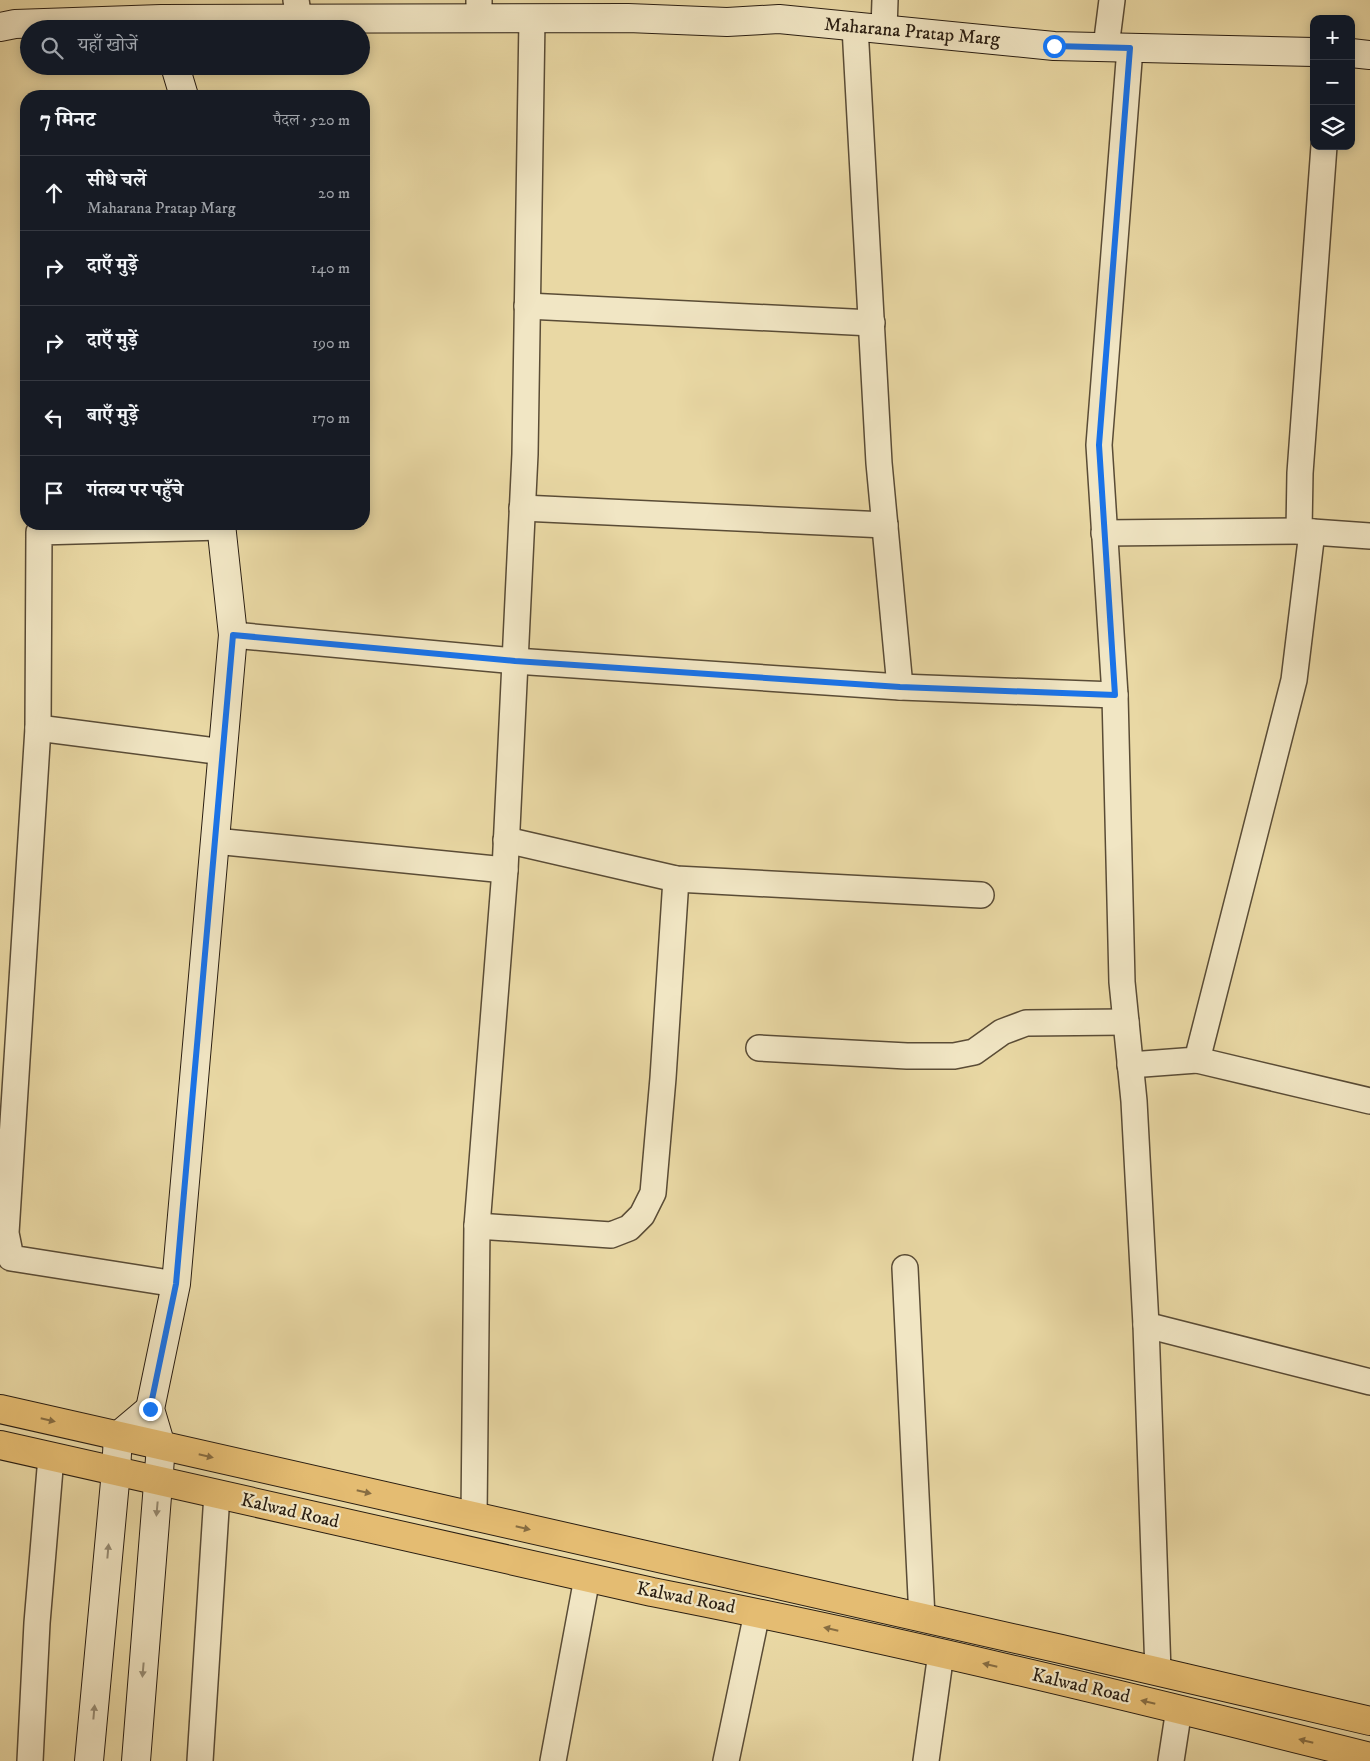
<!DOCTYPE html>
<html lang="hi">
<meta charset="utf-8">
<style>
:root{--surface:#171b24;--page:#242831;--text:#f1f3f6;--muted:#9ea1a6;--line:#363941}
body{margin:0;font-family:"IM FELL DW Pica","Noto Serif Devanagari",serif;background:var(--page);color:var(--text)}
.controls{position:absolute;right:15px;top:15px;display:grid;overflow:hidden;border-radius:10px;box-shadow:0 2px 12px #0003}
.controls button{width:45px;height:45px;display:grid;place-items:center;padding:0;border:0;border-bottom:1px solid var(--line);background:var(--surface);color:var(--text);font:25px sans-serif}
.stop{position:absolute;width:15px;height:15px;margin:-11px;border:4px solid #1a73e8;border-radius:50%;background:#fff}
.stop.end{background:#1a73e8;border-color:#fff;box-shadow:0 1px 5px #0008}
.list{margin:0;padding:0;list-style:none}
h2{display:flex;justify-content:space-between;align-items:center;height:65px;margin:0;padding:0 20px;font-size:21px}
h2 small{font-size:16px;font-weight:400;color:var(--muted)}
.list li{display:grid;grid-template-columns:32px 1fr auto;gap:15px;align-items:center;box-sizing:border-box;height:75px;padding:0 20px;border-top:1px solid var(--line)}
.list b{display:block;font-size:19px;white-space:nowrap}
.list p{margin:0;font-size:16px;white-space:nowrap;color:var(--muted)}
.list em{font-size:16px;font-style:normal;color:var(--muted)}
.icon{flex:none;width:28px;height:28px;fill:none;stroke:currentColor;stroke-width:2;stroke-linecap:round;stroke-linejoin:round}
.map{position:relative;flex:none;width:1370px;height:1761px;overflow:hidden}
.search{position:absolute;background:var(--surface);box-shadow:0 2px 12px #0003;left:20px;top:20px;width:350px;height:55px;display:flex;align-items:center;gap:12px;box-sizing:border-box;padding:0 18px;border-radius:28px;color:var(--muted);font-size:19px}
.panel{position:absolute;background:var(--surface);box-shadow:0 2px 12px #0003;left:20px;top:90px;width:350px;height:440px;border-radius:20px}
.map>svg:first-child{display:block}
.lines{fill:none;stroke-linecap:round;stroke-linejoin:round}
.street-casing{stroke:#5a4c36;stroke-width:28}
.secondary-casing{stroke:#2a1e12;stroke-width:30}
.primary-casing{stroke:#2a1e12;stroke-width:30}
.street{stroke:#f1e6c4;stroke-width:25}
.secondary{stroke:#f1e6c4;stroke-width:28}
.primary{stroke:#e4bc72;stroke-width:28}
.oneway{fill:#876d42}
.oneway2{fill:#978c74}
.route{stroke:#1a73e8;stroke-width:6}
.labels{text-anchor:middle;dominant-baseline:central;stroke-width:4.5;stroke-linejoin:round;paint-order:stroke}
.street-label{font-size:19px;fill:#2a1e12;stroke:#f1e6c4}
</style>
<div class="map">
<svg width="1370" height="1761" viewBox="0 0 1370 1761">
<rect width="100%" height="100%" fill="#e9d8a4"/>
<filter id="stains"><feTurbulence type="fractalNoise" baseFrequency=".004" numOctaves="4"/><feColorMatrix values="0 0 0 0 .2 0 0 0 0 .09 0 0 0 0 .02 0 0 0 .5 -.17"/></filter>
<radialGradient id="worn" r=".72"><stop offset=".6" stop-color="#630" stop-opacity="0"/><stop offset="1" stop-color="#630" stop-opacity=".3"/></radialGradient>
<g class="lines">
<defs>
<g id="street">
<path d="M296,0L299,19"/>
<path d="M479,0V19"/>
<path d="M855,27L879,463L900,687"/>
<path d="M884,29L885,0"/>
<path d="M1106,47L1112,0"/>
<path d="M1130,48L1099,445L1115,695L1122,982L1134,1101L1146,1325L1158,1672"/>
<path d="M1324,146L1300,473L1299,531L1370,536"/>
<path d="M527,306L872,323"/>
<path d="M522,508L885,525"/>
<path d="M1104,533L1299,531"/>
<path d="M233,635L515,661L900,687L1115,695"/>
<path d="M38,728L223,752"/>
<path d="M506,840L676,879L981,895"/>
<path d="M215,841L505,870"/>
<path d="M759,1048L907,1056H954L974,1052L1002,1032L1026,1023L1126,1022"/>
<path d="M1197,1060L1370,1101"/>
<path d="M1130,1065L1197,1060L1294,680L1312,532"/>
<path d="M477,1226L611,1235L629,1228L642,1215L653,1193L663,1078L676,879"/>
<path d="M905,1268L922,1618"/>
<path d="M176,1284L11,1258L6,1233L38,728L39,532L221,527"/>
<path d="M1146,1325L1370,1382"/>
<path d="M474,1517L477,1226L505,870L525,454L532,19"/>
<path d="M30,1761L37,1623L51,1457"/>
<path d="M200,1761L217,1494"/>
<path d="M553,1761L587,1578"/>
<path d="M726,1761L757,1613"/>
<path d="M926,1761L941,1653"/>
<path d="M1171,1761L1179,1709"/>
</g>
<g id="secondary">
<path d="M0,27L15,24L161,19L628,18L727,22L779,19L1054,46L1314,52"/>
<path d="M1351,53L1370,55"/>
<path d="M175,66L184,96"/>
<path d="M89,1761L116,1471L118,1436L150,1409"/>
<path d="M136,1761L161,1446L150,1409L176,1284L233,635L221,524"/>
</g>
<g id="primary">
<path d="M0,1409L1061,1649L1370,1721"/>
<path d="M0,1445L652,1592C894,1639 1132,1697 1370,1757"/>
</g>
</defs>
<use href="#street" class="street-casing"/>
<use href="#secondary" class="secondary-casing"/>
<use href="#primary" class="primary-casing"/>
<use href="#street" class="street"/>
<use href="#secondary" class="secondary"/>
<use href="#primary" class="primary"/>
</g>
<defs><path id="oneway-solid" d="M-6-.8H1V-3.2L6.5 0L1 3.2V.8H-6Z" transform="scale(1.25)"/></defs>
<g class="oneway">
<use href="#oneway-solid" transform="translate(48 1420) rotate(13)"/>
<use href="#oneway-solid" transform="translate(206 1456) rotate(13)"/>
<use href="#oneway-solid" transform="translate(364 1492) rotate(13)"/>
<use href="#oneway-solid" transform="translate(523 1528) rotate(13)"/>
<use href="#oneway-solid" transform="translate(831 1629) rotate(-167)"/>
<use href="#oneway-solid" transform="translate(990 1665) rotate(-167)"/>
<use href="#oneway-solid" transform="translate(1148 1702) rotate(-167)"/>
<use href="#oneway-solid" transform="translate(1306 1741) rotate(-166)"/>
</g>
<g class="oneway2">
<use href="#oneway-solid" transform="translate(157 1509) rotate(95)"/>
<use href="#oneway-solid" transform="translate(108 1551) rotate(-85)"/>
<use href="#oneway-solid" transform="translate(143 1670) rotate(95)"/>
<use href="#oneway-solid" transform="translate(94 1712) rotate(-85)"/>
</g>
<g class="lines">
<path class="route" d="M150,1409L176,1284L233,635L515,661L900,687L1115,695L1099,445L1130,48L1054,46"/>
</g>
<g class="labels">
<g class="street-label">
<text transform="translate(912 32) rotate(5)">Maharana Pratap Marg</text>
<text transform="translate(290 1511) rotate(13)">Kalwad Road</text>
<text transform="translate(686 1598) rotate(11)">Kalwad Road</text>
<text transform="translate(1081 1686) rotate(13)">Kalwad Road</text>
</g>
</g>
<rect width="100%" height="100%" filter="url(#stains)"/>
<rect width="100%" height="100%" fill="url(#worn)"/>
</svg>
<div class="controls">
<button>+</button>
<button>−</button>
<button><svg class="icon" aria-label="layers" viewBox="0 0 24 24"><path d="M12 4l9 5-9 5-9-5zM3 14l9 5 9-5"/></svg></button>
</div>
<div class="stop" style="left:1054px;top:46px"></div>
<div class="stop end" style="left:150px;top:1409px"></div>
<div class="search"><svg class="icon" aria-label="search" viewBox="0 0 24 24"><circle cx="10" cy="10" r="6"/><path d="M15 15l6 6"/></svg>यहाँ खोजें</div>
<section class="panel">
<h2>7 मिनट<small>पैदल · 520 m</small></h2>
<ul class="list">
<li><svg class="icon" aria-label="ahead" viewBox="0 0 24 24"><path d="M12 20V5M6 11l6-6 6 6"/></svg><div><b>सीधे चलें</b><p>Maharana Pratap Marg</p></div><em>20 m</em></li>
<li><svg class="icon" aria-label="right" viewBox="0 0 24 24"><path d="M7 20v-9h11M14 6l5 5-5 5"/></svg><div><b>दाएँ मुड़ें</b></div><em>140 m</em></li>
<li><svg class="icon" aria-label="right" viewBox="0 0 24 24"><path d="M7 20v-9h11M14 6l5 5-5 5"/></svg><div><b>दाएँ मुड़ें</b></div><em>190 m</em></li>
<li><svg class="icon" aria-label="left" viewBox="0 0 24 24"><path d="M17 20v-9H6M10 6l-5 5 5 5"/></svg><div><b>बाएँ मुड़ें</b></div><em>170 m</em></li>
<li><svg class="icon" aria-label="arrive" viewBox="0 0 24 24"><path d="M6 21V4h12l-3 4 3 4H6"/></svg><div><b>गंतव्य पर पहुँचे</b></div></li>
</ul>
</section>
</div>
